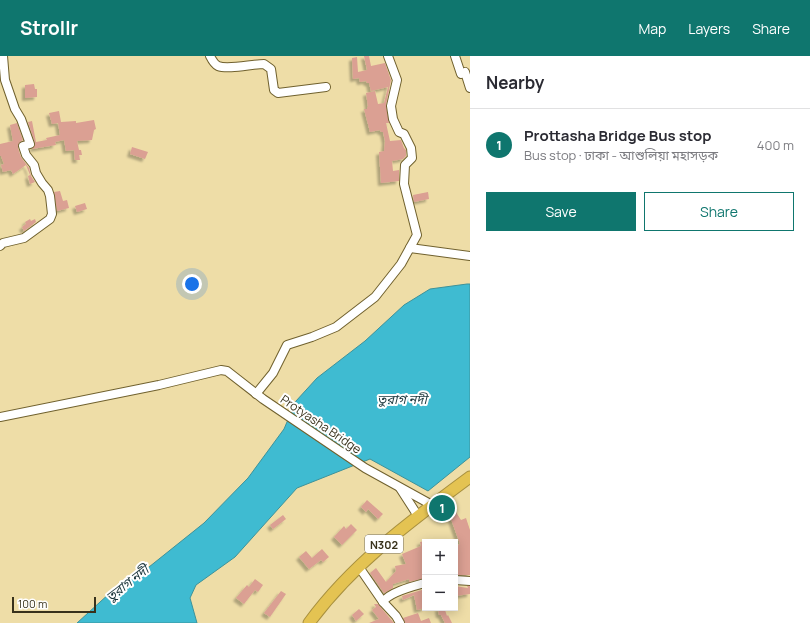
<!DOCTYPE html>
<meta charset="utf-8">
<style>
:root{--surface:#fff;--page:#f2f2f3;--text:#2b2b33;--muted:#7c7c81;--line:#e1e1e2;--accent:#0f766e}
body{margin:0;font-family:Manrope,"Noto Sans Bengali",sans-serif;background:var(--page);color:var(--text)}
.controls{position:absolute;right:12px;bottom:12px;display:grid;overflow:hidden;border-radius:0px;box-shadow:0 2px 10px #0003}
.controls button{width:36px;height:36px;display:grid;place-items:center;padding:0;border:0;border-bottom:1px solid var(--line);background:var(--surface);color:var(--text);font:20px sans-serif}
.scale{position:absolute;left:12px;bottom:10px;width:84px;box-sizing:border-box;padding-left:4px;border:2px solid #38311b;border-top:0;font-size:11px;line-height:14px;white-space:nowrap;color:#38311b;-webkit-text-stroke:3px #fff;paint-order:stroke}
.you{position:absolute;left:192px;top:228px;width:14px;height:14px;margin:-10px;border:3px solid #fff;border-radius:50%;background:#1a73e8;box-shadow:0 0 0 6px #1a73e833}
.badge{display:grid;place-items:center;width:26px;height:26px;border-radius:50%;background:var(--accent);color:#fff;font-size:13px;font-weight:700}
.pin{position:absolute;translate:-50% -50%;border:2px solid #fff;box-shadow:0 1px 4px #0006}
.list{margin:0;padding:0;list-style:none}
h2{display:flex;justify-content:space-between;align-items:center;height:52px;margin:0;padding:0 16px;font-size:17px}
h2 small{font-size:13px;font-weight:400;color:var(--muted)}
.list li{display:grid;grid-template-columns:26px 1fr auto;gap:12px;align-items:center;box-sizing:border-box;height:72px;padding:0 16px;border-top:1px solid var(--line)}
.list b{display:block;font-size:15px;white-space:nowrap}
.list p{margin:0;font-size:13px;white-space:nowrap;color:var(--muted)}
.list em{font-size:13px;font-style:normal;color:var(--muted)}
.actions{display:flex;gap:8px;padding:12px 16px}
.actions a{flex:1;padding:9px 0;border:1px solid var(--accent);border-radius:0px;text-align:center;font-size:14px;color:var(--accent)}
.actions .main{background:var(--accent);color:#fff}
.map{position:relative;flex:none;width:470px;height:567px;overflow:hidden}
header{display:flex;align-items:center;gap:24px;box-sizing:border-box;height:56px;padding:0 20px;background:var(--accent);color:#fff}
header strong{font-size:19px}
nav{display:flex;gap:22px;margin-inline-start:auto;font-size:14px}
main{display:flex}
aside{flex:1;background:var(--surface)}
.map>svg:first-child{display:block}
.water{fill:#3fbbd1;stroke:#3d929a}
.building{fill:#dba093;filter:url(#shadow)}
.lines{fill:none;stroke-linecap:round;stroke-linejoin:round}
.minor-casing{stroke:#70612e;stroke-width:10}
.highway-casing{stroke:#a8903f;stroke-width:13}
.minor{stroke:#fff;stroke-width:8}
.highway{stroke:#e4c352;stroke-width:11}
.labels{text-anchor:middle;dominant-baseline:central;stroke-width:4;stroke-linejoin:round;paint-order:stroke}
.shield{fill:#fff;stroke:#746f5f;stroke-width:1}
.shield-label{font-size:11px;font-weight:bold;fill:#38311b}
.street-label{font-size:12px;fill:#38311b;stroke:#fff}
.water-label{font-size:13px;font-style:italic;fill:#1b353b;stroke:#fff}
</style>
<header>
<strong>Strollr</strong>
<nav><a>Map</a><a>Layers</a><a>Share</a></nav>
</header>
<main>
<div class="map">
<svg width="470" height="567" viewBox="0 0 470 567">
<defs>
<filter id="shadow"><feDropShadow dx="-3" dy="3" stdDeviation="1" flood-color="#0004"/></filter>
</defs>
<rect width="100%" height="100%" fill="#eedda7"/>
<path class="water" d="M467,228H470V401L428,435L370,403L297,432L235,501L196,529L190,542L197,567H77L111,536L144,515L204,467L248,422L284,373L296,345L317,322L365,285L404,249L430,233Z"/>
<g class="building">
<path d="M364,0H369L371,10L385,7L391,24L386,49L389,67H386L390,85L401,84L404,92L406,94V100L403,103L392,105L393,115L399,114V125L381,127L379,96L384,95L385,85L383,76H381L380,74L370,76L364,53H367V51H368L366,37L375,35L378,48L384,47L388,31L371,35L369,27H367L366,25L360,26L359,22L353,23L352,2L357,1L358,16L367,14Z"/>
<path d="M34,28L35,33H37V41L25,42V29Z"/>
<path d="M59,55L61,66L76,65V67L94,64L96,73L94,74L92,84L77,85L79,94H81L82,99H79L80,104H75L74,94L66,95L64,84L55,86L56,89L32,93L35,89V87L28,66L32,65L36,86L47,84L46,82L60,79L58,67L52,68L49,57Z"/>
<path d="M17,67L23,84L19,87L18,92L21,101L29,112L31,120L35,126L30,128L28,120L30,119L26,109L13,118L11,114L3,116L1,109L4,108L1,100H0V88L13,85L10,69Z"/>
<path d="M132,91L148,96L145,103L130,98Z"/>
<path d="M60,135L63,145L67,144L69,152L57,155L54,136Z"/>
<path d="M428,136L429,143L414,146L413,139Z"/>
<path d="M85,147L87,153L77,156L75,150Z"/>
<path d="M30,163L31,165L35,163L36,166L24,175L22,171L26,168L25,166Z"/>
<path d="M367,444L383,458L378,463L368,453L366,456L361,451Z"/>
<path d="M454,453L461,464L466,462L470,474V519H457V516L455,517V490L460,488L451,463L448,458Z"/>
<path d="M283,459L286,463L273,473L270,469Z"/>
<path d="M351,468L357,474L342,489L334,481L344,470L346,473Z"/>
<path d="M425,485V522L409,526V523L393,528V532L384,537L370,517L376,512L386,526L396,515L395,510L406,508L402,498L421,490L420,486Z"/>
<path d="M322,493L329,501L323,506L321,504L309,513L299,501L306,495L312,502Z"/>
<path d="M255,523L263,529L258,536L255,534L244,548L236,542L247,529L249,531Z"/>
<path d="M455,530L468,532L467,530H470V538L455,540Z"/>
<path d="M425,533V552L417,554L414,539L403,544L402,540Z"/>
<path d="M281,535L286,538L270,561L264,557Z"/>
<path d="M374,548H378L394,567H369L379,563L372,554L376,551Z"/>
<path d="M438,552H443V554H445L447,560L448,559L452,567H445L441,559H439Z"/>
<path d="M359,553L364,558L356,565L352,559Z"/>
<path d="M418,557L421,565L429,562L431,567H405L403,562Z"/>
</g>
<g class="lines">
<defs>
<g id="minor">
<path d="M210,0C212,4 214,8 218,10C228,14 252,8 264,8L271,13L274,34L278,37L326,31"/>
<path d="M455,0L461,18L465,16L470,32"/>
<path d="M0,190L3,187L24,182L50,163L52,158L50,140L48,134L42,127L36,117L34,109L26,99L23,90L30,88L21,63L15,53L5,24L3,0"/>
<path d="M410,192L470,200"/>
<path d="M256,338L273,317L287,289L312,281L336,271L375,241L401,208L417,179L404,128L405,109L412,102L411,92L404,78L399,76L393,63L391,50L397,24L388,0"/>
<path d="M0,361L159,329L221,314L227,315L263,343L365,412L432,449"/>
<path d="M400,432L418,460"/>
<path d="M359,511L383,546L396,560L400,567"/>
<path d="M455,524L470,525"/>
<path d="M383,546C389,536 414,530 425,527"/>
</g>
<path id="highway" d="M309,567C352,508 412,464 470,421"/>
</defs>
<use href="#minor" class="minor-casing"/>
<use href="#highway" class="highway-casing"/>
<use href="#minor" class="minor"/>
<use href="#highway" class="highway"/>
</g>
<g class="labels">
<rect class="shield" x="365" y="479" width="38" height="18" rx="3"/>
<g class="shield-label">
<text x="384" y="488">N302</text>
</g>
<g class="street-label">
<text transform="translate(321 368) rotate(34)">Protyasha Bridge</text>
</g>
<g class="water-label">
<text x="402" y="343">তুরাগ নদী</text>
<text transform="translate(127 527) rotate(-38)">তুরাগ নদী</text>
</g>
</g>
</svg>
<div class="controls">
<button>+</button>
<button>−</button>
</div>
<div class="scale">100 m</div>
<div class="you"></div>
<div class="pin badge" style="left:442px;top:452px">1</div>
</div>
<aside>
<h2>Nearby<small></small></h2>
<ul class="list">
<li><span class="badge">1</span><div><b>Prottasha Bridge Bus stop</b><p>Bus stop · ঢাকা - আশুলিয়া মহাসড়ক</p></div><em>400 m</em></li>
</ul>
<div class="actions"><a class="main">Save</a><a>Share</a></div>
</aside>
</main>
